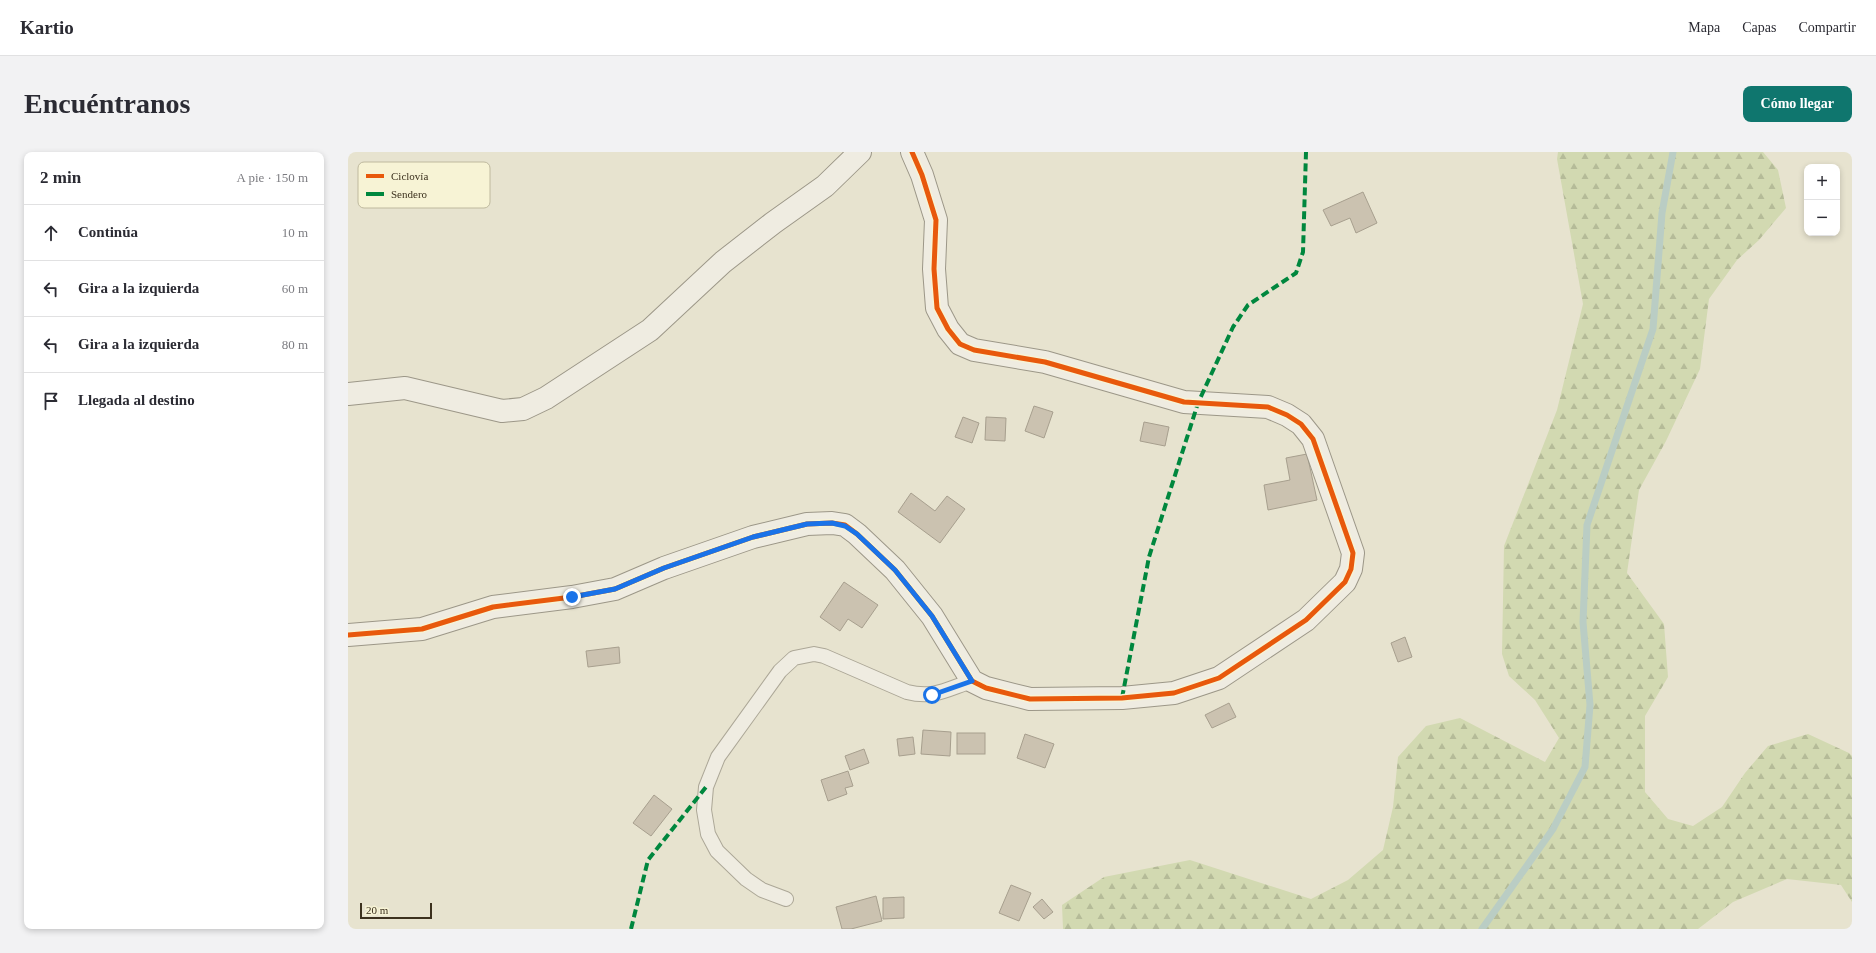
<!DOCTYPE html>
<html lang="es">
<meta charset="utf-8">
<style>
:root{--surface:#fff;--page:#f2f2f3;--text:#2b2b33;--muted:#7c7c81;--line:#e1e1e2;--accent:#0f766e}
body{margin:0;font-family:Georgia,serif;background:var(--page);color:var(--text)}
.controls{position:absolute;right:12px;top:12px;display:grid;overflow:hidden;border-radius:8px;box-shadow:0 2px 6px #0003}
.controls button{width:36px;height:36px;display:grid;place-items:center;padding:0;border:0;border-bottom:1px solid var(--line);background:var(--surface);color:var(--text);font:20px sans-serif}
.scale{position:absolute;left:12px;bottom:10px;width:72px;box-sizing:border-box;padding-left:4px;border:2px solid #3c311e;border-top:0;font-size:11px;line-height:14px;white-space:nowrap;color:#3c311e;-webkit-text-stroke:3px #f7f3d5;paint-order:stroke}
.stop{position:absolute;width:12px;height:12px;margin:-9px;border:3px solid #1a73e8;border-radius:50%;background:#fff}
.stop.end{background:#1a73e8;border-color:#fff;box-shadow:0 1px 4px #0008}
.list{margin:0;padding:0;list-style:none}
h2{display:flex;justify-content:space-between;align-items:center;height:52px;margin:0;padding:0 16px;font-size:17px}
h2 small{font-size:13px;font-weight:400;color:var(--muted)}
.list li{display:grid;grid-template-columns:26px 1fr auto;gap:12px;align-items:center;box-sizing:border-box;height:56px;padding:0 16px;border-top:1px solid var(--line)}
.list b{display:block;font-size:15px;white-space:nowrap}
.list em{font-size:13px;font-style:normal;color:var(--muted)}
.icon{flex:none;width:22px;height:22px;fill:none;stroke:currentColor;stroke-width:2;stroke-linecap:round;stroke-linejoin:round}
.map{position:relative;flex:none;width:1504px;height:777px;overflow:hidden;border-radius:8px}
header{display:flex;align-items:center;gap:24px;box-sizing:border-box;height:56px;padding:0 20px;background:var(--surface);border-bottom:1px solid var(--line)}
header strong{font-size:19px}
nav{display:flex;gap:22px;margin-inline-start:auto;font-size:14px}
.intro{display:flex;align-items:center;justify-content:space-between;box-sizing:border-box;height:96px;padding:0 24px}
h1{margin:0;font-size:28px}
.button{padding:10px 18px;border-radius:8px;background:var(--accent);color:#fff;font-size:14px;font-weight:700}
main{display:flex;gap:24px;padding:0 24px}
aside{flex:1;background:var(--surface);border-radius:8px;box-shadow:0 2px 6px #0003}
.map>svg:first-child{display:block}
.forest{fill:url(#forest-firs)}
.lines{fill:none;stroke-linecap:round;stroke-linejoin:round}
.stream{stroke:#bacdc4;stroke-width:7}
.building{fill:#cbc2b0;stroke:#a79f8e}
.lane-casing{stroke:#aca797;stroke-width:16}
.secondary-casing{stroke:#9c9788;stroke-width:24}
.lane{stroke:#efece1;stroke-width:14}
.secondary{stroke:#efece1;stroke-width:22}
.quiet{stroke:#00873e;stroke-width:4;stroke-dasharray:8 4;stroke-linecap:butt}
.cycleway-casing{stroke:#f7f3d5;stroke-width:8}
.cycleway{stroke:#e8590c;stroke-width:5}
.route{stroke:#1a73e8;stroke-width:5}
.key{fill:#f7f3d5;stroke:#bfb99e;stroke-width:1}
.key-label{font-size:11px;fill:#3c311e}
</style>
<header>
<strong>Kartio</strong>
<nav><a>Mapa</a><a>Capas</a><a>Compartir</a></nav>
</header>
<div class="intro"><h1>Encuéntranos</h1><a class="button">Cómo llegar</a></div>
<main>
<aside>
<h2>2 min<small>A pie · 150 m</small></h2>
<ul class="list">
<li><svg class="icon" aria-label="ahead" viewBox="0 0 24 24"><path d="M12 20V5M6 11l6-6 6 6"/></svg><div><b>Continúa</b></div><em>10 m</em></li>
<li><svg class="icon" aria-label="left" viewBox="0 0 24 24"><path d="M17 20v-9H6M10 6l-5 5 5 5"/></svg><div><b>Gira a la izquierda</b></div><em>60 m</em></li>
<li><svg class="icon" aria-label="left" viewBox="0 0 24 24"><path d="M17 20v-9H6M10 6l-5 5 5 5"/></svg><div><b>Gira a la izquierda</b></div><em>80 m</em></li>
<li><svg class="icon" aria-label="arrive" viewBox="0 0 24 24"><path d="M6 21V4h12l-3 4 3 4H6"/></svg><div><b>Llegada al destino</b></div></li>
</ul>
</aside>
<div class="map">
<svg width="1504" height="777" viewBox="0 0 1504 777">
<defs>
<pattern id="forest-firs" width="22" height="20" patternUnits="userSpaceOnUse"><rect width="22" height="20" fill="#d2d9b1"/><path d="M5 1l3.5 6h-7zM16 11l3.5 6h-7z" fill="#b5bb98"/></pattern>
</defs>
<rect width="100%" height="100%" fill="#e7e3cf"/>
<path class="forest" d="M1210,0H1415L1430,18L1438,56L1411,88L1389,108L1361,147L1352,217L1318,289L1291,338L1279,421L1316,472L1320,525L1297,564V640L1320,667L1345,674L1374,655L1397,621L1420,594L1460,582L1501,601L1504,604V750L1493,733L1439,727L1385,750L1350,777H715L714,753L756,725L842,708L963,747L1000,728L1035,698L1045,655L1050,605L1078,574L1112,566L1197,610L1211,586L1187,548L1161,524L1154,502L1156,394L1209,258L1235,152L1209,7Z"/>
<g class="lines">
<path class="stream" d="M1134,777L1205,677L1237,615L1242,553L1235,470L1239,373L1305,177L1314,61L1325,0"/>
</g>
<g class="building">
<path d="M1015,40L1029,71L1008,81L1002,66L983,74L975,58Z"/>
<path d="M686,254L705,260L696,286L677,279Z"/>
<path d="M615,265L631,271L624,291L607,285Z"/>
<path d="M638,265L658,266L657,289L637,288Z"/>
<path d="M796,270L821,275L817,294L792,289Z"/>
<path d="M959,302L969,348L920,358L916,333L942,328L938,306Z"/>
<path d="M563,341L587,359L599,344L617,357L592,391L550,360Z"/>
<path d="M496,430L530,453L514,476L500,467L492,479L472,465Z"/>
<path d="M1057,485L1064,505L1050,510L1043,491Z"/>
<path d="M271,495L272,511L240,515L238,499Z"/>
<path d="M881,551L888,565L864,576L857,563Z"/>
<path d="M575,578L603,580L602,604L573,602Z"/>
<rect x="609" y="581" width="28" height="21"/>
<path d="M677,582L706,592L697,616L669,606Z"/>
<path d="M565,585L567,602L551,604L549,587Z"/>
<path d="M516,597L521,611L502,618L497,604Z"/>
<path d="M500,619L505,634L497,636L499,642L480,649L473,628Z"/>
<path d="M306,643L324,657L303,684L285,671Z"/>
<path d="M663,733L683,741L671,769L651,761Z"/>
<path d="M528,744L534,769L503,777H494L488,755Z"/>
<path d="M556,745V766L535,767V746Z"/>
<path d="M694,747L705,760L696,767L685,755Z"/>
</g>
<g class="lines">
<defs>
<path id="lane" d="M438,747L414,738L398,727L369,699L360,682L356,658L358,635L370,605L432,519L446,506L466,502L476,504L559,540C586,547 599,537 624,529"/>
<g id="secondary">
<path d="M0,242L57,236L154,259L175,257L198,246L302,178L375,110L425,71L477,34L512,0"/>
<path d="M0,483L74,477L145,455L224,445L267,437L316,416L405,385L459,372L484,371L497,373L509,382L547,418L584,464L624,529L638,536L682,547L774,546L826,541L871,526L958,468L997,430L1003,417L1005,401L965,287L953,272L939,263L920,255L836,250L697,210L626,198L612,192L600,177L589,156L586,117L588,68L574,23L564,0"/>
</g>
</defs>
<use href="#lane" class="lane-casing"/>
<use href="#secondary" class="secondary-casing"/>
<use href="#lane" class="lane"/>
<use href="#secondary" class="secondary"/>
<g class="quiet">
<path d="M774,546L801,405L850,251L885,175L900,153L948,121L955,100L958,0"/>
<path d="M283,777L300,708L358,635"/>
</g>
<defs>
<path id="cycleway" d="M0,483L74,477L145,455L224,445L267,437L316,416L405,385L459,372L484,371L497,373L509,382L547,418L584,464L624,529L638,536L682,547L774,546L826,541L871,526L958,468L997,430L1003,417L1005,401L965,287L953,272L939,263L920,255L836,250L697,210L626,198L612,192L600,177L589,156L586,117L588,68L574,23L564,0"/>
</defs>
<use href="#cycleway" class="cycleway-casing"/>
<use href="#cycleway" class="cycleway"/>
</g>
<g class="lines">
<path class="route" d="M224,445L267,437L316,416L405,385L459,372L484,371L497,374L509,382L547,418L584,464L624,529L584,543"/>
</g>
<rect x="10" y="10" width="132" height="46" rx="6" class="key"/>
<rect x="18" y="22" width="18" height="4" fill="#e8590c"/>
<rect x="18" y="40" width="18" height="4" fill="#00873e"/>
<g class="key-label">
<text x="43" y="28">Ciclovía</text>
<text x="43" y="46">Sendero</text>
</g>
</svg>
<div class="controls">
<button>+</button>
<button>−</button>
</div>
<div class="scale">20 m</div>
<div class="stop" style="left:584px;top:543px"></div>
<div class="stop end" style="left:224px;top:445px"></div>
</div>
</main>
